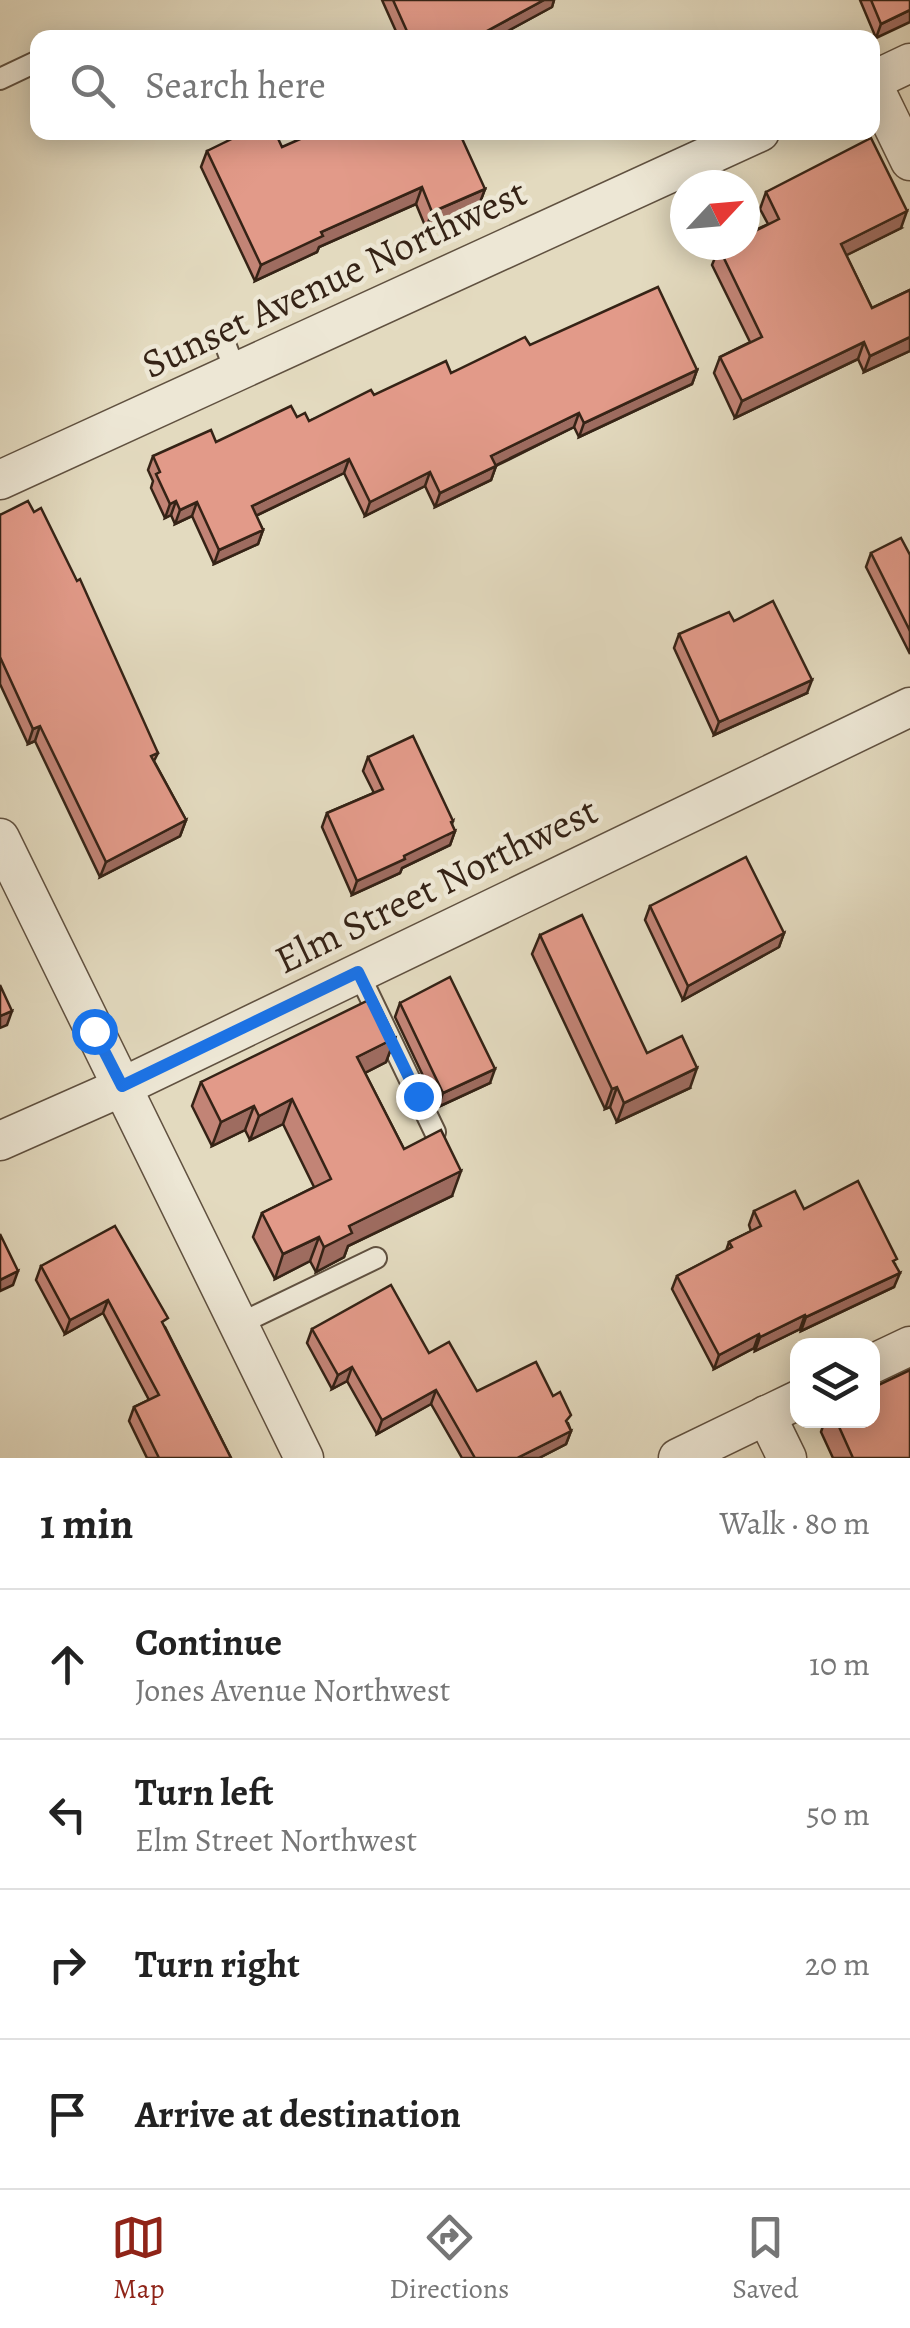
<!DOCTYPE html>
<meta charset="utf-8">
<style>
:root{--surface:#fff;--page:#f6f6f6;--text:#222;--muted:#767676;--line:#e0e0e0;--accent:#8f2418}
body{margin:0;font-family:Alegreya,serif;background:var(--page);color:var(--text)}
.controls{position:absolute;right:30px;bottom:30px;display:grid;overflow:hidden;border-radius:20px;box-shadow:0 5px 25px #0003}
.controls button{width:90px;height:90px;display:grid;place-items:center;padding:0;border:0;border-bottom:2px solid var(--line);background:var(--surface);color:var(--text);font:50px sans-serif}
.compass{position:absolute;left:670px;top:170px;width:90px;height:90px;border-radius:50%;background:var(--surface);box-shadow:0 5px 25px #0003;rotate:64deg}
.stop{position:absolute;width:30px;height:30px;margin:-22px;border:8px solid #1a73e8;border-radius:50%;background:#fff}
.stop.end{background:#1a73e8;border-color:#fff;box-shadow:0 2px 10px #0008}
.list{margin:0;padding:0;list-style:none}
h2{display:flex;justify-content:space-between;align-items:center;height:130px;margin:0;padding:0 40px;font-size:42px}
h2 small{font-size:32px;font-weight:400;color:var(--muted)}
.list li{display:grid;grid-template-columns:65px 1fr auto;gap:30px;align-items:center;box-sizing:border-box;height:150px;padding:0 40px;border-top:2px solid var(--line)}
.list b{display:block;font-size:38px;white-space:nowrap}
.list p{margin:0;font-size:32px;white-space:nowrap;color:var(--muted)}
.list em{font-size:32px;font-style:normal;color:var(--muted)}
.icon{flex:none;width:55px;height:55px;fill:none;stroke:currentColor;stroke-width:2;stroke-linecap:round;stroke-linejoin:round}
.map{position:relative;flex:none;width:910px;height:1458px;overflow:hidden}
.search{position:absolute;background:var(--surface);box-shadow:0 5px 25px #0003;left:30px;right:30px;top:30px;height:110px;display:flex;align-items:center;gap:25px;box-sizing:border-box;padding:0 35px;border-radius:20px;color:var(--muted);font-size:38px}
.sheet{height:730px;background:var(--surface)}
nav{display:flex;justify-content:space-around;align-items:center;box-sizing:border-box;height:140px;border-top:2px solid var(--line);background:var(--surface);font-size:28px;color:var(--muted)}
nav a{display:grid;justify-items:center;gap:5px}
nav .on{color:var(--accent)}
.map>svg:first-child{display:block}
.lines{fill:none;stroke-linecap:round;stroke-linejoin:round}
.service-casing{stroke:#605140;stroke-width:24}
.minor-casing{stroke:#605140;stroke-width:41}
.service{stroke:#ede7d5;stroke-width:20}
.minor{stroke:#ede7d5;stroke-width:38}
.wall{fill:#c28476;stroke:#352316;stroke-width:2.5}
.shaded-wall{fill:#9e6c60;stroke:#352316;stroke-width:2.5}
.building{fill:#e29a89;stroke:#352316;stroke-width:2.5}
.route{stroke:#1a73e8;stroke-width:12}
.labels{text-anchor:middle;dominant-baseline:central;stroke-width:9;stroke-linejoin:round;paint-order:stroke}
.street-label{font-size:40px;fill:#352316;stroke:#ede7d5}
</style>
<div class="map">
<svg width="910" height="1458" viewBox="0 0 910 1458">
<rect width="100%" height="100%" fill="#e3dabf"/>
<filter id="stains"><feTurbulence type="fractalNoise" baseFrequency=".002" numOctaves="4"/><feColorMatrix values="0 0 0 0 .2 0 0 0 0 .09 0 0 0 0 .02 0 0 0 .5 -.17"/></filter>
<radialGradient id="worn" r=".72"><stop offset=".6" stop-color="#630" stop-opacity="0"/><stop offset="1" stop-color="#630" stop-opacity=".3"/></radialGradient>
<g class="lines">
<defs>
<g id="service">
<path d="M0,79L38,61"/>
<path d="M224,341L236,373"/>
<path d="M358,972L435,1132"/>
<path d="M237,1325L376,1258"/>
</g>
<g id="minor">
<path d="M872,81L910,63"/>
<path d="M872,83L910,161"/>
<path d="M0,480L760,132"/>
<path d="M0,838L304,1458"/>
<path d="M0,1141L122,1087L910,707"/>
<path d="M872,1364L910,1346"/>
<path d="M766,1415L787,1458"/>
<path d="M678,1458L798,1400"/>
</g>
</defs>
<use href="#service" class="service-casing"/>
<use href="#minor" class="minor-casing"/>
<use href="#service" class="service"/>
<use href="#minor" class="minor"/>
</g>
<g class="wall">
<path d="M382,0H554L552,7L495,38H399Z"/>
<path d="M860,0H910L876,38Z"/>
<path d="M282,147L485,189L479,205L426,228L416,204L319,247L317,252L255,281L201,167L207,151Z"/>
<path d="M766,192L901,228L846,255L872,308L910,290V351L864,372L858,359L735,418L714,373L720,357L750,342L712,265L719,248L768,224L760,209Z"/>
<path d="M530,345L697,370L692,384L579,437L574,427L496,466L491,480L435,507L425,486L365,516L344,473L256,516L263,530L258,544L214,564L192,516L175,524L171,515L165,518L151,488L153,481L148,470L153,456L216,442L297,417L309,421L374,395L451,373Z"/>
<path d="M0,515L158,753L154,761L186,820L180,836L100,877L35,741L28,744L0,684Z"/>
<path d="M871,553L910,555V654L866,567Z"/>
<path d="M734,621L807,693L714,735L674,648L679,634Z"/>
<path d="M368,757L452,825L455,831L450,845L402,868L400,873L352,895L322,827L327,813L374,793L363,771Z"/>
<path d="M650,906L784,933L779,947L683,1000L645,920Z"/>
<path d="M540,935L647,1053L690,1088L617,1122L610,1107L605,1109L532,954Z"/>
<path d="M400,1003L490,1083L438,1107L395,1017Z"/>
<path d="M395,1038L386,1062L365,1073L404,1149L452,1196L348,1246L344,1257L316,1272L310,1261L275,1279L253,1237L262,1213L314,1187L283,1124L250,1140L245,1130L212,1146L192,1106L201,1082Z"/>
<path d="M804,1209L895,1264L894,1287L801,1331L800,1329L755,1351L754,1348L714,1369L672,1289L677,1276L726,1251L729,1242L751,1231L749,1225L754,1211Z"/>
<path d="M41,1266L165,1327L231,1458H147L129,1421L134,1407L149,1400L103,1313L65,1334L36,1280Z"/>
<path d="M312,1329L429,1353L477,1391L568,1423L571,1431L566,1444L539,1458H462L431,1404L377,1434L347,1381L332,1389L307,1343Z"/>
<path d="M825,1420H872L910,1458H833L821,1432Z"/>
</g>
<g class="shaded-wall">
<path d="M544,0H554L552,7L495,38H474Z"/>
<path d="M910,10V22L876,38L881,24Z"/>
<path d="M422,187L416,204L319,247L317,252L255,281L261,265L321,232Z"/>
<path d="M485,189L479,205L426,228L432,212Z"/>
<path d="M907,211L901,228L835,261L841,244Z"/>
<path d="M910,337V351L864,372L870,356Z"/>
<path d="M864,342L858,359L735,418L742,401Z"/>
<path d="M697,370L692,384L579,437L584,423Z"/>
<path d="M579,413L574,427L486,470L491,456Z"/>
<path d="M349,459L344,473L247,520L252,506Z"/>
<path d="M496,466L491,480L435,507L440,493Z"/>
<path d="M430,472L425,486L365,516L370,502Z"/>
<path d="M176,501L171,515L165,518L170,504Z"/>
<path d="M197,502L192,516L175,524L180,510Z"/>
<path d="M263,530L258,544L214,564L219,550Z"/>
<path d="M812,680L807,693L714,735L719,722Z"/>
<path d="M40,726L35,741L28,744L33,729Z"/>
<path d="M186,820L180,836L100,877L106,862Z"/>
<path d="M453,821L449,834L455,831L450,845L402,868L400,873L352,895L357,881L404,856Z"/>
<path d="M784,933L779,947L683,1000L688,986Z"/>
<path d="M12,1011L7,1025L0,1028V1016Z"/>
<path d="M395,1038L386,1062L349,1081L357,1057Z"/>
<path d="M697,1068L690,1088L617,1122L624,1103Z"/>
<path d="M495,1069L490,1083L438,1107L443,1093Z"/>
<path d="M617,1087L610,1107L605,1109L612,1089Z"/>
<path d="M292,1099L283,1124L250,1140L259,1116Z"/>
<path d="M254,1106L245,1130L212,1146L221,1122Z"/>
<path d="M461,1171L452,1196L348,1246L344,1257L316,1272L324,1247L349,1226Z"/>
<path d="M319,1237L310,1261L275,1279L283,1254Z"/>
<path d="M18,1271L13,1285L0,1291V1280Z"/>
<path d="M900,1273L894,1287L801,1331L806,1317Z"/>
<path d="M108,1300L103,1313L65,1334L70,1320Z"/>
<path d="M805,1315L800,1329L755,1351L760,1337Z"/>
<path d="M759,1334L754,1348L714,1369L719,1355Z"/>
<path d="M352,1367L347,1381L332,1389L338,1375Z"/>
<path d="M436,1390L431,1404L377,1434L382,1420Z"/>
<path d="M571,1431L566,1444L539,1458H517Z"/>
</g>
<g class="building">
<path d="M393,0H544L474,38H410Z"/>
<path d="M871,0H910V10L881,24Z"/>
<path d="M246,132H275L282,147L316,132H449L450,134L459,132L485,189L432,212L422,187L321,232L323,236L261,265L207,151Z"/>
<path d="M871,138L907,211L841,244L872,308L910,290V337L870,356L864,342L742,401L720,357L762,337L719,248L726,245H745V236L779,219L766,192Z"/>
<path d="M658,287L697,370L584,423L579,413L491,456L496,466L440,493L430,472L370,502L349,459L252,506L263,530L219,550L197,502L180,510L176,501L170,504L156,474L160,472L153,456L211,430L216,442L291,406L297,417L305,413L309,421L371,390L374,395L446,361L451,373L525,337L530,345Z"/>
<path d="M28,501L34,512L41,508L77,581L80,579L158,753L151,756L186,820L106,862L40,726L33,729L0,657V515Z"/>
<path d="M901,538L910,555V631L871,553Z"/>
<path d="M773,601L812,680L719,722L679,634L729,612L734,621Z"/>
<path d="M413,736L453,821L451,822L455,831L404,856L405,859L357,881L327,813L383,789L368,757Z"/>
<path d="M746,857L784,933L688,986L650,906Z"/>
<path d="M582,915L647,1053L682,1036L697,1068L624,1103L617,1087L612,1089L540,935Z"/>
<path d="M450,977L495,1069L443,1093L400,1003Z"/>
<path d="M0,985L12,1011L0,1016Z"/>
<path d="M375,997L395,1038L357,1057L404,1149L441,1130L461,1171L349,1226L352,1233L324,1247L319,1237L283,1254L262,1213L331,1179L292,1099L259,1116L254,1106L221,1122L201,1082Z"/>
<path d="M858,1181L897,1259L893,1261L900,1273L806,1317L805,1315L760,1337L759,1334L719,1355L677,1276L732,1247L729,1242L761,1226L754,1211L795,1191L804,1209Z"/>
<path d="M115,1226L168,1318L162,1322L231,1458H159L134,1407L159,1395L108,1300L70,1320L41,1266Z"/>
<path d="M0,1234L18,1271L0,1280Z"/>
<path d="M391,1285L429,1353L449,1342L477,1391L536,1362L553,1396L560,1392L571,1415L566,1421L571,1431L517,1458H475L436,1390L382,1420L352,1367L338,1375L312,1329Z"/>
<path d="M910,1370V1458H853L836,1420H872V1388Z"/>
</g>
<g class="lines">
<path class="route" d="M94,1031L122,1086L358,972L418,1096"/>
</g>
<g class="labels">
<g class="street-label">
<text transform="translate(334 278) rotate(-25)">Sunset Avenue Northwest</text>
<text transform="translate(436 885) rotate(-26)">Elm Street Northwest</text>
</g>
</g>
<rect width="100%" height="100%" filter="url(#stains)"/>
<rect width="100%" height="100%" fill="url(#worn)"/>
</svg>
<div class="controls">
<button><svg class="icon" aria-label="layers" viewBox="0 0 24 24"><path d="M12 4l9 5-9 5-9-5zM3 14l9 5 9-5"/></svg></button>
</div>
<svg class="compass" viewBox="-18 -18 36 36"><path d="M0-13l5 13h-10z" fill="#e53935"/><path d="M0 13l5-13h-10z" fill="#767676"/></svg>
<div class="stop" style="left:94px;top:1031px"></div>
<div class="stop end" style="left:418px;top:1096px"></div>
<div class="search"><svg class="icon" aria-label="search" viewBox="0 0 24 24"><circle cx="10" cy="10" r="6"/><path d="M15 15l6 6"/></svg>Search here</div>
</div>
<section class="sheet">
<h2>1 min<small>Walk · 80 m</small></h2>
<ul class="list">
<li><svg class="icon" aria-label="ahead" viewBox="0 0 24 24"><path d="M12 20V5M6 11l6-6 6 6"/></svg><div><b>Continue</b><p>Jones Avenue Northwest</p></div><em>10 m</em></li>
<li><svg class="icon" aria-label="left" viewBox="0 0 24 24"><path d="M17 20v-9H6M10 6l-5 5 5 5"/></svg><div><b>Turn left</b><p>Elm Street Northwest</p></div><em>50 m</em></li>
<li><svg class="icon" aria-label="right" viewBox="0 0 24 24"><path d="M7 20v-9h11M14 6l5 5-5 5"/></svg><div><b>Turn right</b></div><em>20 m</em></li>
<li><svg class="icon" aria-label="arrive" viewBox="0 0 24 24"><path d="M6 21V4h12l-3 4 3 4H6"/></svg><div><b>Arrive at destination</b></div></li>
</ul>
</section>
<nav>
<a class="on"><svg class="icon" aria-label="map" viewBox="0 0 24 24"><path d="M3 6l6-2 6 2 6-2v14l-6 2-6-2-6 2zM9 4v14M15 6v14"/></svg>Map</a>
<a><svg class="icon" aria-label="directions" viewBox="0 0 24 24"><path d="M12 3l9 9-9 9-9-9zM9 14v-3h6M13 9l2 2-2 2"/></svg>Directions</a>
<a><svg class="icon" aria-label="saved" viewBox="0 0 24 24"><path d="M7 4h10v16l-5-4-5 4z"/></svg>Saved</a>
</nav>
